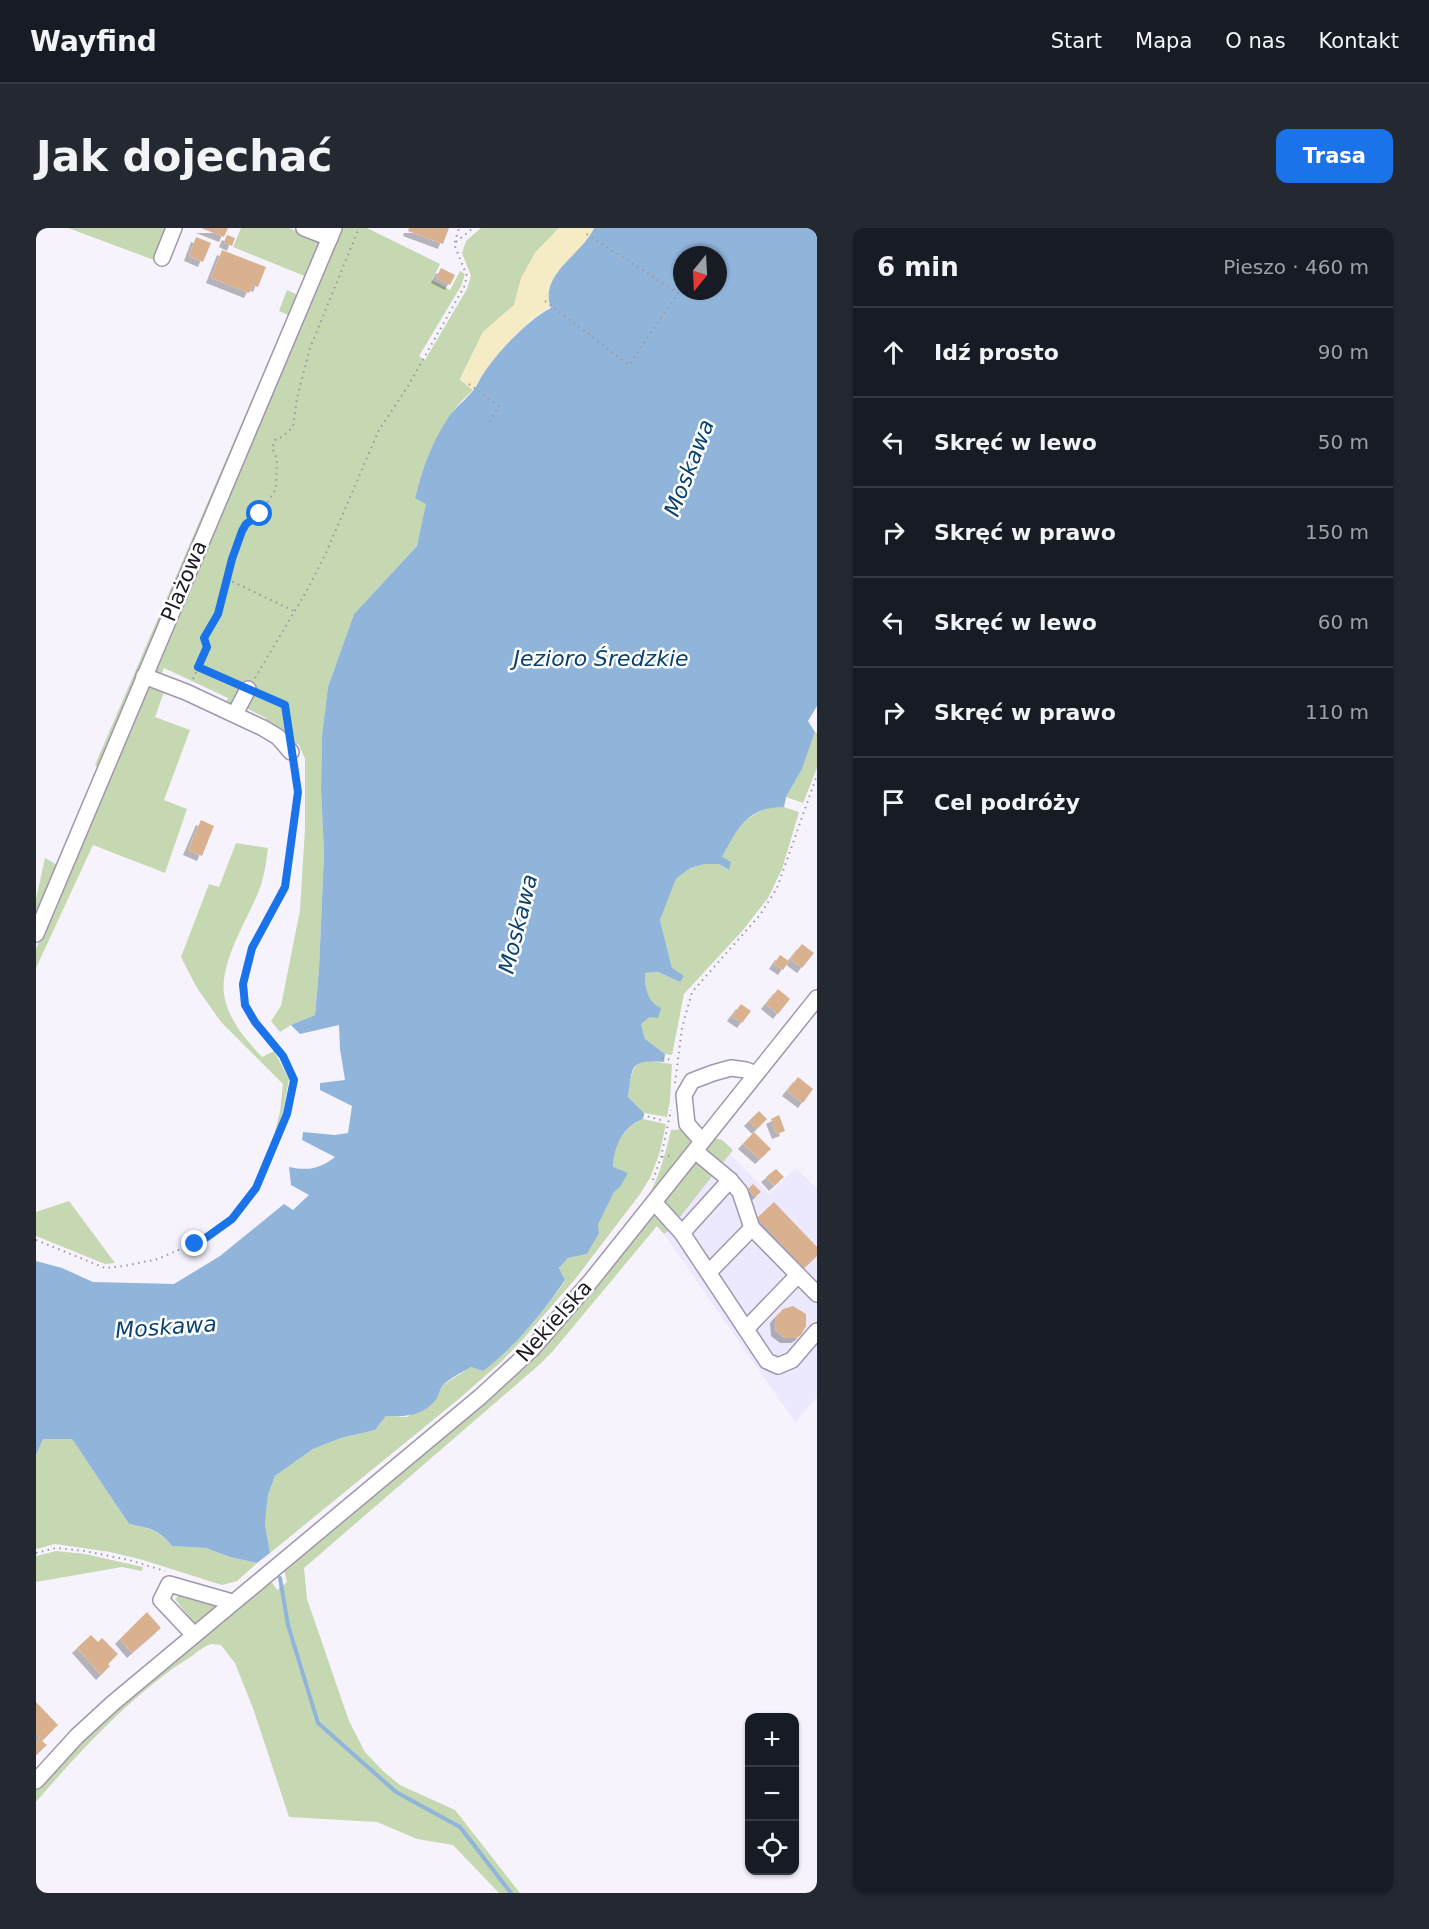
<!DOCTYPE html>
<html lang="pl">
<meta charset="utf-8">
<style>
:root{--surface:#171b24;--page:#242831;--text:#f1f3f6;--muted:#9ea1a6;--line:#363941;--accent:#1a73e8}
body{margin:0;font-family:"DejaVu Sans",sans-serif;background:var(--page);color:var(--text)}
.controls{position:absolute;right:18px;bottom:18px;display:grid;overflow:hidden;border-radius:12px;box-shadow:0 2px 4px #0004}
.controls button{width:54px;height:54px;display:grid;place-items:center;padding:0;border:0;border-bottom:2px solid var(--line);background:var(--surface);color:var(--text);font:30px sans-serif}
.compass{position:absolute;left:637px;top:18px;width:54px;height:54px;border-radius:50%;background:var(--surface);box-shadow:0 2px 4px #0004;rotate:198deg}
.stop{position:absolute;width:18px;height:18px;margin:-14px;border:4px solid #1a73e8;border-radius:50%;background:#fff}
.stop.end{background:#1a73e8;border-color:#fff;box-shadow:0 2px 6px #0008}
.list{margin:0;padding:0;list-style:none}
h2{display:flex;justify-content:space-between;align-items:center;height:78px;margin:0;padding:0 24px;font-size:26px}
h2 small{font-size:20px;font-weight:400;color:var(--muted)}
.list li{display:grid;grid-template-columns:39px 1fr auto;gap:18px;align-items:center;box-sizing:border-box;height:90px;padding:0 24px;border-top:2px solid var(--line)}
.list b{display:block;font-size:22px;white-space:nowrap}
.list em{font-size:20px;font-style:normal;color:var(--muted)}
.icon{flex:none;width:33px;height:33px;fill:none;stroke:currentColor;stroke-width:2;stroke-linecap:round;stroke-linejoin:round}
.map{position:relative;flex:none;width:781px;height:1665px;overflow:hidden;border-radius:12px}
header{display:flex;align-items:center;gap:36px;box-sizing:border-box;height:84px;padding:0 30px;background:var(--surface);border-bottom:2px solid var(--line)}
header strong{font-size:28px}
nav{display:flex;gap:33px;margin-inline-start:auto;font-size:21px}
.intro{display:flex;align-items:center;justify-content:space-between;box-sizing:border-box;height:144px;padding:0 36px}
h1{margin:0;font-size:42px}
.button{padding:15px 27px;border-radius:12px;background:var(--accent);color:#fff;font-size:21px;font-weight:700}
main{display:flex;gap:36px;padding:0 36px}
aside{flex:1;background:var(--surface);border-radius:12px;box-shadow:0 2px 4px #0004}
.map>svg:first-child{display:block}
.commercial{fill:#ece8fe}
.green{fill:#c5d8b1}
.sand{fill:#f5ecc6}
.water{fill:#90b4da;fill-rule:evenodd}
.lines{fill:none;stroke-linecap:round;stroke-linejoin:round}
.stream{stroke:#90b4da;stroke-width:4}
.building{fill:#d9b18e;filter:url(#shadow)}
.minor-casing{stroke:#a196ae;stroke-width:18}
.path{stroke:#9c98a2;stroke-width:2;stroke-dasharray:1.5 4.5;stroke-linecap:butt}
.minor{stroke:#fff;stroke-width:15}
.route{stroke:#1a73e8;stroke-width:8}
.labels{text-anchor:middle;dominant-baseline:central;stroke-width:5;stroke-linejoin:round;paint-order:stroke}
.street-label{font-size:21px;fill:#1d1922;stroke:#fff}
.water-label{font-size:22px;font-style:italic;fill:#094270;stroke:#fff}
</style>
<header>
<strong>Wayfind</strong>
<nav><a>Start</a><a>Mapa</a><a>O nas</a><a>Kontakt</a></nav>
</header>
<div class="intro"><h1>Jak dojechać</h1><a class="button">Trasa</a></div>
<main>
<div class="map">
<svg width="781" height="1665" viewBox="0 0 781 1665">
<defs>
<filter id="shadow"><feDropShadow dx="-5" dy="5" stdDeviation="0" flood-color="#0004"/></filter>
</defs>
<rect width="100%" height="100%" fill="#f7f3fd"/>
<path class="commercial" d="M694,926L733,966L760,940L781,961V1169L759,1194L628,1006Z"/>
<g class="green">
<path d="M32,0H132L118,32Z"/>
<path d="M205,0H253L287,12L271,49L197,19Z"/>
<path d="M303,0H331L404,36L396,52L414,62L424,43L429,46L425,58L383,128L389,132L431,61L435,48L426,25L430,13L445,0H523L499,25L485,52L478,77L447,104L424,151L437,162C407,187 388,232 379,270L391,276L381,318L318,386L292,459L286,507L285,562L288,625L283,741L279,787L255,797L244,804L235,793L245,778L264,682L269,600V531L263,517L228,497L230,490L208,479L189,477L192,470L128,440L125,447L121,444L119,438Z"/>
<path d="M251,62L264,68L64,541L59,537L252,87L243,83Z"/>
<path d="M110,456L128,464L119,489L154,502L128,572L151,581L129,645L57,617L0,740V721Z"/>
<path d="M779,504L781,505V540L767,575L750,569L766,541Z"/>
<path d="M736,579H748L763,584L746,641L732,670L707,702L648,766L636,827L629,826L609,811L605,796L614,789L619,778C610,768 609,757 609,745L622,744L644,754L636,740L624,692L640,651L654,640L669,636H683L692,642L686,629C700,604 706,588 736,579Z"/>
<path d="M200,615L232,620C230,635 228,651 222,665C210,694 184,734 188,766C191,790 210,812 226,829L238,823L253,851L247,884L238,908L244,884L247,856L185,794L161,760L145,729L173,656L183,659Z"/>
<path d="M9,630L21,637L0,691V671Z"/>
<path d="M606,832L636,836L634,872L631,889L608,885L592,869C594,856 594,840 606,832Z"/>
<path d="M607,891L630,896L623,927L614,950L604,966L540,1050L488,1110L465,1134L424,1170L234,1325L229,1296L232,1267L239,1248L277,1221L305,1210L339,1202L350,1188L371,1189L400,1171L407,1157L435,1139L447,1143C479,1119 506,1086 529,1053L523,1040L532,1030L551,1026L562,1005V997L578,964L584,959L591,945L577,940C577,935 576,929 578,924C581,911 595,895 607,891Z"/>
<path d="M649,901L658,914L609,974C623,951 629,927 635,902Z"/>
<path d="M679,910L686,912L697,922L684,938L668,922Z"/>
<path d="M657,935L664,936L677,947L644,989L631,978L628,970Z"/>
<path d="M33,973L79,1035L69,1036L0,1008V984Z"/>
<path d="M619,986L636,1000L628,1006L621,998L517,1123L503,1137L268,1340L271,1371L313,1493L329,1524L347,1543L364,1557L419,1582L484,1665H463L417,1617L381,1611L341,1594L253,1589L218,1483L199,1435L185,1417C184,1417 177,1416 176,1416C169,1417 161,1424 156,1428C99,1463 44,1523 0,1574V1561L71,1488L235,1353L241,1362L251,1354L248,1341L484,1142L508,1118L613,989Z"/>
<path d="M7,1211H36L93,1296C113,1300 122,1302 136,1318L170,1320L194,1329L221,1335L201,1353L186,1357L107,1332L74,1324L19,1316L0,1321V1227Z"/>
<path d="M20,1323L49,1326L107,1339L106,1343L86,1339L0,1354V1328Z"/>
<path d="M146,1364L186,1376L160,1398L139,1371Z"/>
</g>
<path class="sand" d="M523,0H558C547,28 505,42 515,79C485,94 455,135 437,162L424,152L447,104L478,77L485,50L499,25Z"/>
<path class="water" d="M558,0H781V478L772,493L779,504L766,541L750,569L748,579C711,579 702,600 686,629L695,634L693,642L683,636H669L654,640L640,651L624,692L636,740L648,748L644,754L622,744L609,745C609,759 611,774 625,780L622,790L614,789L605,796L609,811L629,826L628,834C593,832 597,837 592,869L608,885L607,891C587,898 577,920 577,939L592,945L584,959L578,964L562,997L563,1005L551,1026L532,1030L523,1040L529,1052C506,1086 479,1119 447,1143L435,1139C427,1144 414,1150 407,1157C404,1161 403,1166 401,1170C388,1188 369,1189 350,1188L339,1202L305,1210L277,1221L239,1248L232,1267L229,1296L234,1325L221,1335L194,1329L170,1320L136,1318C122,1301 113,1300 93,1296L36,1211H7L0,1227V1033L26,1040L57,1054L138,1056L184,1028L248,976L257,982L273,967L255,957L253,939C273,943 283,941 299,929L266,912L267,904L299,907L312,905L316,878L284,862V855L309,852L304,821L303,797L264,806L255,797L279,787L283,741L288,625L285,562L286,507L292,459L318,386L381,318L390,276L379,270C386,241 396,214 412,190C420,178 437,166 442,155C453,132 492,91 515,80C502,46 548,25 558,0ZM646,27H682V63H646Z"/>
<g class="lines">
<path class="stream" d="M244,1350L252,1397L282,1495L360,1564L424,1599L475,1665"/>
</g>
<g class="building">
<path d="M165,0H192L188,9Z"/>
<path d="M373,0H413L407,16L372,3Z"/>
<path d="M191,7L199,10L196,18L188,14Z"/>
<path d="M160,9L175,15L167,34L153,28Z"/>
<path d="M186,22L230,39L222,59L217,57L213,65L175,50Z"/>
<path d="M405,40L419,47L414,57L400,50Z"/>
<path d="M165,592L178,598L166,628L152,622Z"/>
<path d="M766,716L778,725L766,740L754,731Z"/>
<path d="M744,727L753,733L747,742L738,736Z"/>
<path d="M742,761L754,771L742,786L730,776Z"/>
<path d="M705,776L715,783L706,795L696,788Z"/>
<path d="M762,849L777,861L767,875L751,863Z"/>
<path d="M723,883L731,891L721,901L713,893Z"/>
<path d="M743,887L749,903L741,906L735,891Z"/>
<path d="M718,904L735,921L724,931L707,916Z"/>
<path d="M740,941L748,949L738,958L730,949Z"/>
<path d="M717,956L725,964L719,969L712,961Z"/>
<path d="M738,974L781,1019V1028L768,1040L721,990Z"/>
<path d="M757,1078L770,1086V1098L765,1107L760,1110H749L740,1103L739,1090L747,1081Z"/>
<path d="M111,1384L125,1400L96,1425L84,1411Z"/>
<path d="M55,1407L62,1414L66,1410L82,1426L72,1436L74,1438L65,1447L41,1420Z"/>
<path d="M0,1474L22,1497L6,1513L11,1517L0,1527V1514L4,1510L0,1506Z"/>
</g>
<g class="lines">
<defs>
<g id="minor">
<path d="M268,0L294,10"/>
<path d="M126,30L138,0"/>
<path d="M108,448L150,464L227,500L242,509L255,524"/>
<path d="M199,486L212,461"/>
<path d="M0,706L298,0"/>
<path d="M666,913L651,896L648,867L656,853L677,845L695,840L710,842L720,846"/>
<path d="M659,923L694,952L704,964L716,1000L781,1066"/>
<path d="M618,974L646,1005L731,1133L742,1138L756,1132L781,1103"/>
<path d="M646,1005L694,952"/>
<path d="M673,1044L716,1000"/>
<path d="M710,1101L762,1047"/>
<path d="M158,1407L125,1372L133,1356L196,1374"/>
<path d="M0,1553L41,1508L77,1475L444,1169L495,1122L554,1054L781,770"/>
</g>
</defs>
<use href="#minor" class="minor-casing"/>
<g class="path">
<path d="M420,14L437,0"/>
<path d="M509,73L593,137L642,65L549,5"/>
<path d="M433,156L463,178L452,196"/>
<path d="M191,351L258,383"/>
<path d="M162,439L201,457"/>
<path d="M219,450L270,364L290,325L343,202L372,158L428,59L431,48L418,16L423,0"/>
<path d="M157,451L171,419L168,410L182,386L196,331L206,303L210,296L224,286L240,261L241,231L236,220L239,212L246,209L257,199L261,170L274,120L323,0"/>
<path d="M225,467L249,477L252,499"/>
<path d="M626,830L636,832"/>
<path d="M639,855L646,800L656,764L724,687L741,660L781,547"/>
<path d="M606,887L629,893"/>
<path d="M626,929L638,927"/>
<path d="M617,952L625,929L635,882"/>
<path d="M0,1012L69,1040L88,1038L122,1031L172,1009L197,991L220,960L251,886L258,852L247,828L219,794L209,777L207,756L216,720L249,659L262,564L258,538"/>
<path d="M0,1325L20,1320L49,1323L93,1332L129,1343"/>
</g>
<use href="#minor" class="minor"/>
</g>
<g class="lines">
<path class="route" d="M159,1016L171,1009L196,991L220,960L251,886L258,852L247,828L219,794L209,777L207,756L216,720L249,659L262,564L249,477L162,439L171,419L168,410L182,386L196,331L206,303L210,296L224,286"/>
</g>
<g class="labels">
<g class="street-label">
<text transform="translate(148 353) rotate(-67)">Plażowa</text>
<text transform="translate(518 1093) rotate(-48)">Nekielska</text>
</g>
<g class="water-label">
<text transform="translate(653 240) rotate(-69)">Moskawa</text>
<text x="565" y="430">Jezioro Średzkie</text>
<text transform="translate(482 696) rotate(-76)">Moskawa</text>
<text transform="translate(130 1099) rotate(-4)">Moskawa</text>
</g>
</g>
</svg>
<div class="controls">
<button>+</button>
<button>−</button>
<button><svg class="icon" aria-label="locate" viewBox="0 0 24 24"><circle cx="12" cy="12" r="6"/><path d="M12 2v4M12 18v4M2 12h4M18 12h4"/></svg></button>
</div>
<svg class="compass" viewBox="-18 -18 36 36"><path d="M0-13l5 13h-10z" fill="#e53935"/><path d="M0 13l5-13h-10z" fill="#9ea1a6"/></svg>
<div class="stop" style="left:224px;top:286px"></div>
<div class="stop end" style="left:159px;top:1016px"></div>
</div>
<aside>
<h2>6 min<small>Pieszo · 460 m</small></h2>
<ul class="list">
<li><svg class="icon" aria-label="ahead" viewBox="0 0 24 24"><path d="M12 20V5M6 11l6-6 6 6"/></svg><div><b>Idź prosto</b></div><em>90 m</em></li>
<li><svg class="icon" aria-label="left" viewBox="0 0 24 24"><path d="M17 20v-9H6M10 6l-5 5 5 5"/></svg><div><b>Skręć w lewo</b></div><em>50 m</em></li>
<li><svg class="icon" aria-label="right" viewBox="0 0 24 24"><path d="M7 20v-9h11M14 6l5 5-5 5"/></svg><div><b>Skręć w prawo</b></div><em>150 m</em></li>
<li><svg class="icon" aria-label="left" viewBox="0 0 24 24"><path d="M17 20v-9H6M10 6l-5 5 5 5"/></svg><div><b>Skręć w lewo</b></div><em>60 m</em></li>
<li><svg class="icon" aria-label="right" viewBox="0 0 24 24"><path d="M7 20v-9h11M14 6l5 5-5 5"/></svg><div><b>Skręć w prawo</b></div><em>110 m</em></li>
<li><svg class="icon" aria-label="arrive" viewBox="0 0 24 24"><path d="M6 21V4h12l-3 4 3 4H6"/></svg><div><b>Cel podróży</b></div></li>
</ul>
</aside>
</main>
